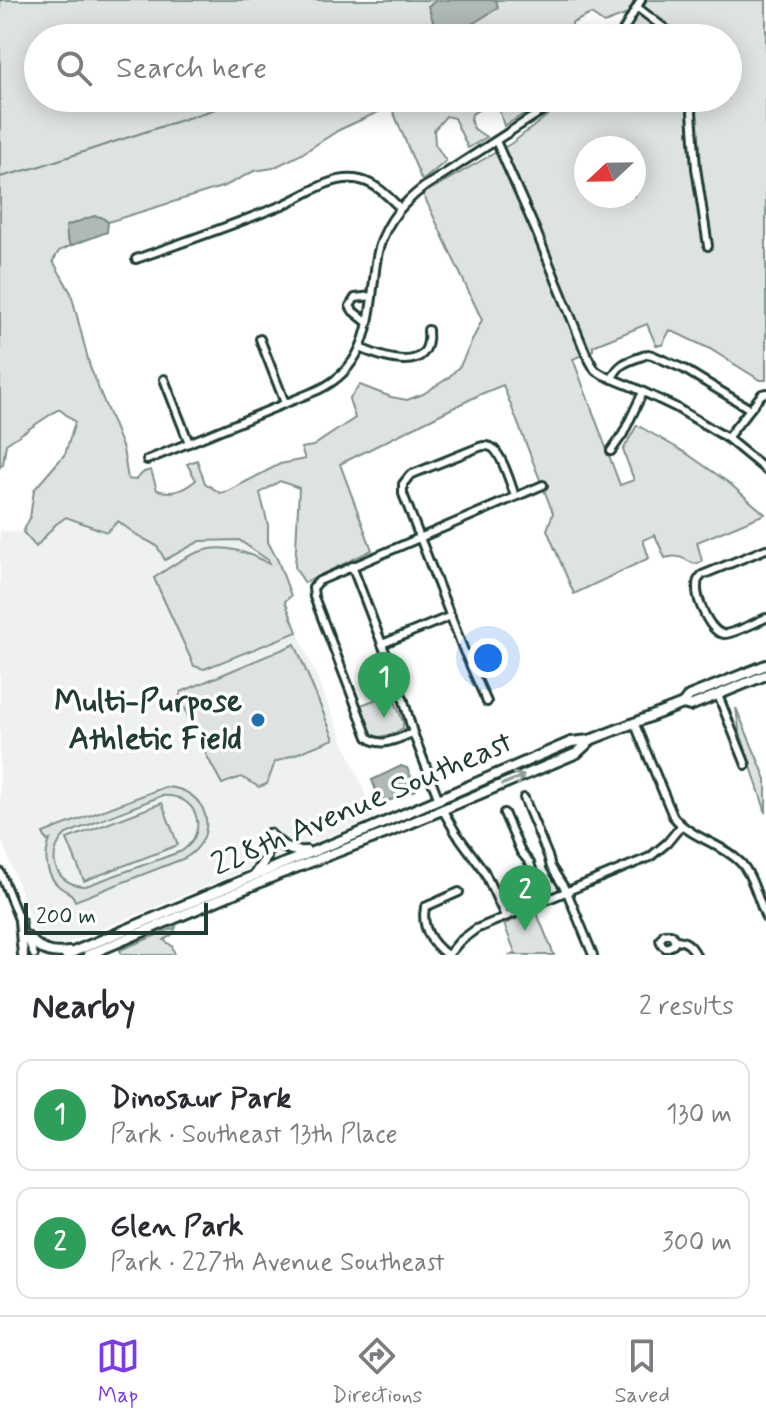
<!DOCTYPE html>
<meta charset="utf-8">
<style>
:root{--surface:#fff;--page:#f7f7f7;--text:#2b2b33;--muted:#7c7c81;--line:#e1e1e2;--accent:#7c3aed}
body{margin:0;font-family:Mynerve,sans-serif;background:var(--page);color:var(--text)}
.compass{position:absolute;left:574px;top:136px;width:72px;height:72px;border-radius:50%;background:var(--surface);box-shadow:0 4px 20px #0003;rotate:248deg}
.scale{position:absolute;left:24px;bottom:20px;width:184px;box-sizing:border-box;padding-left:8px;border:4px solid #1f3d34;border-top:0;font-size:22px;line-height:28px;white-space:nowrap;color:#1f3d34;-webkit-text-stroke:6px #fff;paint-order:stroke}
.you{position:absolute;left:488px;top:658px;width:28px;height:28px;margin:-20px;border:6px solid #fff;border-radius:50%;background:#1a73e8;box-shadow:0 0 0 12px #1a73e833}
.badge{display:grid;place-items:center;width:52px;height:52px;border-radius:50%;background:var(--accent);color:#fff;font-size:26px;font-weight:700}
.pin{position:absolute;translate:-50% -66px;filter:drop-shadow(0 2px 4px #0008)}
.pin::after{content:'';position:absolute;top:42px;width:28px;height:24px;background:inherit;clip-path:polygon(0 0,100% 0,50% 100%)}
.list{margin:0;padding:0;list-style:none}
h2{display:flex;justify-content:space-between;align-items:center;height:104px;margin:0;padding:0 32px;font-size:34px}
h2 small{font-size:26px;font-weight:400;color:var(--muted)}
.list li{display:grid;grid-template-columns:52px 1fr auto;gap:24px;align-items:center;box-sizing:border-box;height:112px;margin:0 16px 16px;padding:0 16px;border:2px solid var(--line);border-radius:16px}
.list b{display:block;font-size:30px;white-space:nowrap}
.list p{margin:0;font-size:26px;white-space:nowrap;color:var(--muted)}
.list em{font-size:26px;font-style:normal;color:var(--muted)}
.icon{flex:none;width:44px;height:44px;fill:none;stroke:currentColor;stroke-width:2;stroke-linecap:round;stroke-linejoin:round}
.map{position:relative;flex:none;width:766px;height:955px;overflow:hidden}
.search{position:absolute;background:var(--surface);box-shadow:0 4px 20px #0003;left:24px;right:24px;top:24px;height:88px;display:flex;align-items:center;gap:20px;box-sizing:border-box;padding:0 28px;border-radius:44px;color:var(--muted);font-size:30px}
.sheet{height:360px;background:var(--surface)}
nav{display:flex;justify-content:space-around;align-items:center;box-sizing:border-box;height:112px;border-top:2px solid var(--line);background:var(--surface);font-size:22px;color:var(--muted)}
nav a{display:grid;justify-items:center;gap:4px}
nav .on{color:var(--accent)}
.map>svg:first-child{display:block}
.built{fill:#eef1f0}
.green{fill:#dee3e2;stroke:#7e908b;stroke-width:2;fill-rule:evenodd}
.water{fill:#afbab7;stroke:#758883;stroke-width:2}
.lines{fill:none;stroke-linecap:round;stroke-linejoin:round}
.stream{stroke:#758883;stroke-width:2}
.minor-casing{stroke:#1f3d34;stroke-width:12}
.major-casing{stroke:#1f3d34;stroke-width:14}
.minor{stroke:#fff;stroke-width:6}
.major{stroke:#fff;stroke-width:8}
.oneway{stroke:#8f9e9a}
.poi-dot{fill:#1f6fb2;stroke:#fff;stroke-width:3}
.labels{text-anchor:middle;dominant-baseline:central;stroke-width:7;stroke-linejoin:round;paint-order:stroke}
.poi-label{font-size:32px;font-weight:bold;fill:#1f3d34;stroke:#fff;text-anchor:end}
.street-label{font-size:32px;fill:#1f3d34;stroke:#fff}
</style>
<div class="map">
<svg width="766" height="955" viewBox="0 0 766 955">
<rect width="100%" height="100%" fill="#fff"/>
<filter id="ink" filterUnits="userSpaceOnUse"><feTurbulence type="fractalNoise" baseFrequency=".0125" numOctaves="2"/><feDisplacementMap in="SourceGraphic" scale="16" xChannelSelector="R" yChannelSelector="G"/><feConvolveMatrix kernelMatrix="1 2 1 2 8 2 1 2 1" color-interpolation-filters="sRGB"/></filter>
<g filter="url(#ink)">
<path class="built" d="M66,517L107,532L118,521L135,534L157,546L165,559L200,541L240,540L268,560L375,817L65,944H53L37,937L0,835V531L23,532L36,546L55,525Z"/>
<g class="green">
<path d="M0,0H635L628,14L604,23L591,14L572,23V38H38V98H528L529,111L504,126L499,109L491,102L472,114C468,128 477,131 487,137L468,148L454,118L446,116L434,130L435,144L446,161L422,181L391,106L339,130L300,155L273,168L254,171L225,186L108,222L101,217L67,237L70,246L59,251L53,261L71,293L90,367L123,449L128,479L135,480L144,472L151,470L157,490C173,495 184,490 196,480L187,464L197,460L205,483L220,493L228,491L280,464L305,459L301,448L313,446L355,418L349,399L360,385L391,397L407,400L423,394L448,378L460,366L482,320L423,194L512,143L570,98H728V38H623L645,0H766V380H760L710,349L670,330L662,345H656L647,324L593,346V350L573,359L620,485L634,480L623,450L637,425L686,453L729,483L765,514L697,542L702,561C690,570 686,551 665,558L655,535L643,540L649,558L574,594L547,530L553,513L503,385L481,394L340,464L372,550L305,583L295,568L299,488L280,481L260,493L268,525V542L278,561L291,596L285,601L297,632L204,669L194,666L154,578C197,548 219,536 269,564L268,560L239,540L200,541L165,560L157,546L135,534L118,521L107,532L66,517L55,525L36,547L23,532L30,518L34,490L65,454L75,422L59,409L6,444L3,464L0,467ZM586,148H634V196H586Z"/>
<path d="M295,644L334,739L275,762L267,784L259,787L241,777L222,784L195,734L180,696L181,692Z"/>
<path d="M392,693L403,722V728L393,734L375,738L371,732L361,705Z"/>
<path d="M736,708L766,779V813L739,729Z"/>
<path d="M165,787C208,788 222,836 185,858L75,901C72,892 68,893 61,888C46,877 43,857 50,840L47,841L43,833ZM161,796C196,792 211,831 182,851L86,886C55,886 44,855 66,834Z"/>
<path d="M162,803L178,845L84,881L67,839Z"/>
<path d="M536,911L554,955H510L515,952L504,924Z"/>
<path d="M176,927L173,934L164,940L172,946L175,955H122L120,950Z"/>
</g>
<g class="water">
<path d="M438,0H496L498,8L449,38H441L435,27L428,6Z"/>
<path d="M94,216L101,217L108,222L107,232L70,246L67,237L66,226Z"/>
<path d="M401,766L407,768L415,785L416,790L381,804L372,780Z"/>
</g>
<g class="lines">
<g class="stream">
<path d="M419,38L435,27"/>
<path d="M0,177L34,168L249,98"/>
</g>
<defs>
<g id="minor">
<path d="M638,8L677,38"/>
<path d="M619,38L641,0"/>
<path d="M691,98L696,168L708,246"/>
<path d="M496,141L536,231L586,354L595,370L603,375L635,388L675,407L727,438L766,470"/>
<path d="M136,259C184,242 233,225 280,206C304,197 328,176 355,179C374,181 387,195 400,208"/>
<path d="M368,323L353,311L350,306L355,298L372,296"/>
<path d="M260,339L285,403"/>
<path d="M360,348C383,358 433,376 428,330"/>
<path d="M164,379L189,443"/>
<path d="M612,379C619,361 631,361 648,354L652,355L684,369L750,409"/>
<path d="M727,438L762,394L766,393"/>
<path d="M611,451L623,434L643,392"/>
<path d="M147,460L318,390C361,370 369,331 373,288C375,274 375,259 380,245C388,220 403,203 424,187L562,98"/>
<path d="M766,549L702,575C698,580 697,580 697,587C696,599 710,633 724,634C734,634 756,622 766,618"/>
<path d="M352,566L404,701L413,733L439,800"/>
<path d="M382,644L451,616"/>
<path d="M718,695L746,765"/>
<path d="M487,702L464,651L403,494V484L410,475L477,448C482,446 485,445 491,447C501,451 511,485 515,496"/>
<path d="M634,722L673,816C691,839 720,842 740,862C752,873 759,903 766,918"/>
<path d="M413,733C398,738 381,749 368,737L314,597L313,588L319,581L543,485"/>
<path d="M524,798L548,856L551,867L567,892L593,955"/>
<path d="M442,809L456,833L484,871L505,916"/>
<path d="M504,813L521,852L530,863L542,902"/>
<path d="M0,872L20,922"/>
<path d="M28,940L34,955"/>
<path d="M675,940L673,945L666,948L662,945L660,940L664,934H671L675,940C686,940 692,946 696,955"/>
<path d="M447,955C431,943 421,928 425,907L459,892"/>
<path d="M448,955L460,941L476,929L650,857L667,843L681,826"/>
</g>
<g id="major">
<path d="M683,704L689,696L766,665"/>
<path d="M269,834C281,845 289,853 306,851"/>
<path d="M255,874L266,858L269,834"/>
<path d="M20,921L23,955"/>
<path d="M26,936C41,950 49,955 69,952"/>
<path d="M66,955L275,867L367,830L571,742L590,740L683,704L690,706L766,675"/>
<path d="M88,955L277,875L387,833L577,753L590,741"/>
</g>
</defs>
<use href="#minor" class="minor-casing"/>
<use href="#major" class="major-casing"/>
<use href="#minor" class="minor"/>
<use href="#major" class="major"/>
</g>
<defs><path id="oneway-shaft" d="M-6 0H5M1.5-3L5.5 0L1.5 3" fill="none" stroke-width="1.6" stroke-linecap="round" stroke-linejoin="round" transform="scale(2)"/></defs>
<use class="oneway" href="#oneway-shaft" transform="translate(513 780) rotate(-22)"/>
</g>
<circle class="poi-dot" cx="258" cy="720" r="8"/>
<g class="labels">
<g class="poi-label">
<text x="242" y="702">Multi-Purpose<tspan x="242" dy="37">Athletic Field</tspan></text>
</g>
<g class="street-label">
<text transform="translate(362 804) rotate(-23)">228th Avenue Southeast</text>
</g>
</g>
</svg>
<svg class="compass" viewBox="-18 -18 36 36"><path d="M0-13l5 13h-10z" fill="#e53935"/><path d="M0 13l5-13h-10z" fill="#7c7c81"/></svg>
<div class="scale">200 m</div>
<div class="you"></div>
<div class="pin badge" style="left:384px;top:718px;background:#2e9e5b">1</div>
<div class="pin badge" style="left:525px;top:931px;background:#2e9e5b">2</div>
<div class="search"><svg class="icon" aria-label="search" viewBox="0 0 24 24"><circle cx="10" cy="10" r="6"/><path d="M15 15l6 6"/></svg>Search here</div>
</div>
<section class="sheet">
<h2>Nearby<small>2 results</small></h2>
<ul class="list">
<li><span class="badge" style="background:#2e9e5b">1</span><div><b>Dinosaur Park</b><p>Park · Southeast 13th Place</p></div><em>130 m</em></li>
<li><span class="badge" style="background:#2e9e5b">2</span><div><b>Glen Park</b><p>Park · 227th Avenue Southeast</p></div><em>300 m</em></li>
</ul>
</section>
<nav>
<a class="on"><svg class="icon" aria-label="map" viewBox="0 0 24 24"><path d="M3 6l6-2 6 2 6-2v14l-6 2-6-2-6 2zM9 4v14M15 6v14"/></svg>Map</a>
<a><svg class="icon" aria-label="directions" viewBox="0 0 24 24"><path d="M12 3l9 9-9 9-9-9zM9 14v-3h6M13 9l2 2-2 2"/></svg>Directions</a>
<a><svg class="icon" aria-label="saved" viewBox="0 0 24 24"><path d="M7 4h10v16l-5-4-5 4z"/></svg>Saved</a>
</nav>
